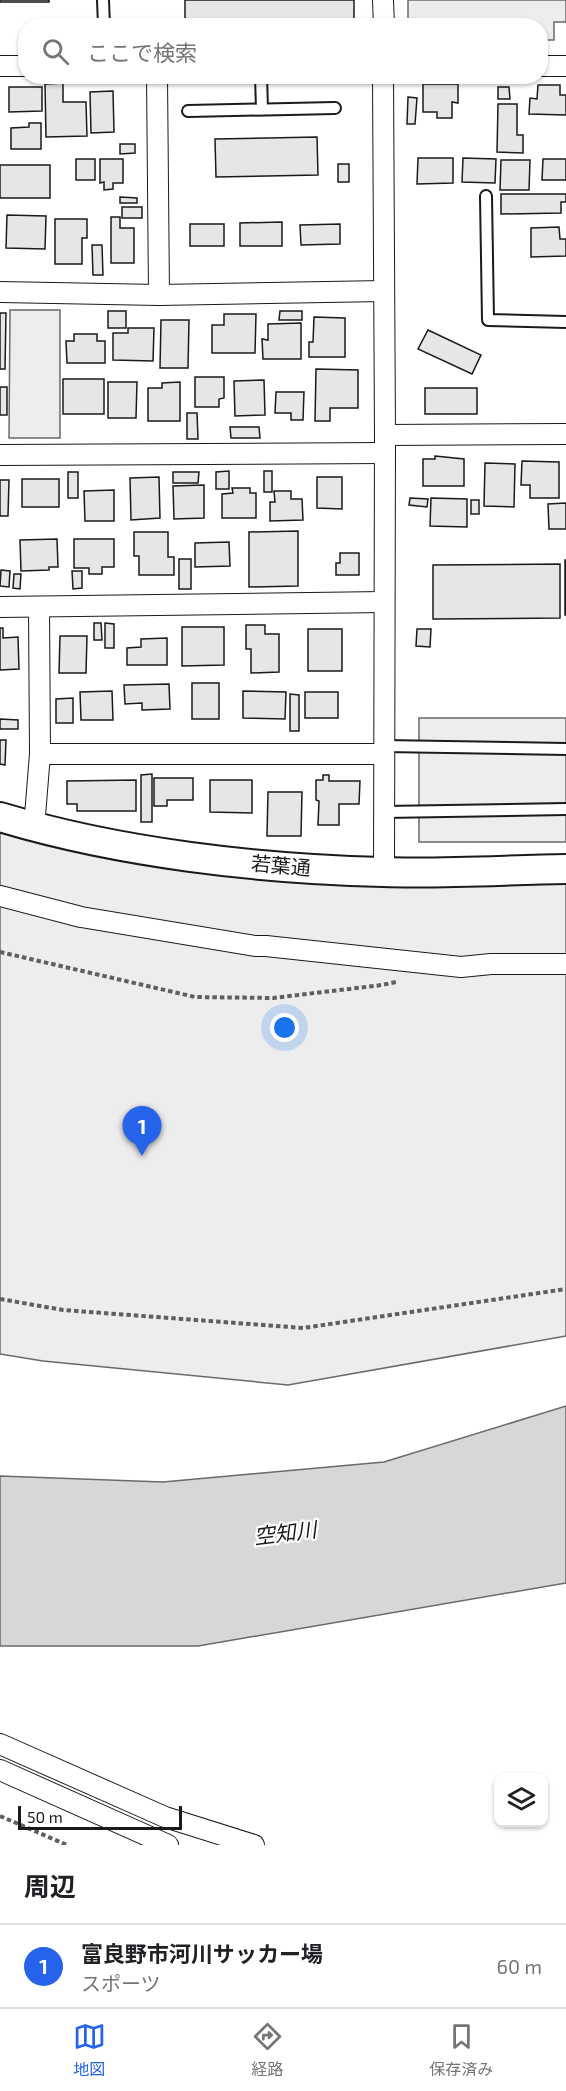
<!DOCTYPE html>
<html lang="ja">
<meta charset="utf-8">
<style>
:root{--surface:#fff;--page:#f2f2f2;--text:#202124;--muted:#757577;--line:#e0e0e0;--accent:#2563eb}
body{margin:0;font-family:"Exo 2","Noto Sans JP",sans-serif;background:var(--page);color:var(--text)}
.controls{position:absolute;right:18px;bottom:18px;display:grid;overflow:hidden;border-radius:12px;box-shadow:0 2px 4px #0004}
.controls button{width:54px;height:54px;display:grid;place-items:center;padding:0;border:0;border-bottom:2px solid var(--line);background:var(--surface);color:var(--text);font:30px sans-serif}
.scale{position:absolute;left:18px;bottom:15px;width:164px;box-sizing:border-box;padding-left:6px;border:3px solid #1a1a1a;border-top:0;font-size:16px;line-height:21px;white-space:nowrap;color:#1a1a1a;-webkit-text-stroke:4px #fff;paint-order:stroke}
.you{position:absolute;left:285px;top:1028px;width:21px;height:21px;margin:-15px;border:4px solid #fff;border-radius:50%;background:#1a73e8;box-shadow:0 0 0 9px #1a73e833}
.badge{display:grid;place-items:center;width:39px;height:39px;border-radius:50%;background:var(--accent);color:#fff;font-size:20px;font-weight:700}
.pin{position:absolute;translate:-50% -50px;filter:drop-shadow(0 2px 3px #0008)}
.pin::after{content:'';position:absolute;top:32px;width:21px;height:18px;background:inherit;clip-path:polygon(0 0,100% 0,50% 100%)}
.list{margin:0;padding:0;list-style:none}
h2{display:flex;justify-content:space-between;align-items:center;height:78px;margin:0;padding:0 24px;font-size:26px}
h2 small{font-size:20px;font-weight:400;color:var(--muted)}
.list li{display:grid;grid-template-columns:39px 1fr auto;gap:18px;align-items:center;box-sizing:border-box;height:84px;padding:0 24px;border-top:2px solid var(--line)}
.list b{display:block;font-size:22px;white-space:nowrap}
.list p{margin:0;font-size:20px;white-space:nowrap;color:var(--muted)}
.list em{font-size:20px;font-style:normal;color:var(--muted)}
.icon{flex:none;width:33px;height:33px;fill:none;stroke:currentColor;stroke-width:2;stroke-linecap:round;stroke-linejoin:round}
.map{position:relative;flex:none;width:566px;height:1845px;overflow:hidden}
.search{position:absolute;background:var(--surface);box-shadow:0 2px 4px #0004;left:18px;right:18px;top:18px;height:66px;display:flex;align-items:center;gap:15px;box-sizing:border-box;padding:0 21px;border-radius:24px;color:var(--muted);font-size:22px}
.sheet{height:162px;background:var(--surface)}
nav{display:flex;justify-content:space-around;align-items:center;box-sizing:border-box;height:84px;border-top:2px solid var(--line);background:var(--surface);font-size:16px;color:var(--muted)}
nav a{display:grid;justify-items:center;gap:3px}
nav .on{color:var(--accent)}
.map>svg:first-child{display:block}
.built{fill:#ededed;stroke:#6a6a6a;stroke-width:1.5}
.water{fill:#d7d7d7;stroke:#6a6a6a;stroke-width:1.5}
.building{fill:#e6e6e6;stroke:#1a1a1a;stroke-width:1.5}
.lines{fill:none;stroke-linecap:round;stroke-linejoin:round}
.lane-casing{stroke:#1a1a1a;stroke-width:14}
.street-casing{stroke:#1a1a1a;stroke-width:22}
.secondary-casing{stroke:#1a1a1a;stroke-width:32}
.path{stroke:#5f5f5f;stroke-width:4;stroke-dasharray:4.5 3;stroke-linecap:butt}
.lane{stroke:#fff;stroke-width:10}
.street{stroke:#fff;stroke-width:20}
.secondary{stroke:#fff;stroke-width:28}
.labels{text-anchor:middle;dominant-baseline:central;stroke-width:4.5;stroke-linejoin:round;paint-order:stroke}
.street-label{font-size:20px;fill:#1a1a1a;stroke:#fff}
.water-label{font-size:21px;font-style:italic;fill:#1a1a1a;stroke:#fff}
</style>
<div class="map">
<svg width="566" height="1845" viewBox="0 0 566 1845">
<rect width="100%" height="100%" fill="#fff"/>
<g class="built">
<path d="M408,0H566V22H554V40H541L540,26L426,25V21H408Z"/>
<path d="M10,310H60V438H9Z"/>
<rect x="419" y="718" width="147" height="124"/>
<path d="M0,817L148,851L566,869V1336L288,1385L43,1361L0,1354Z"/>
</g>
<path class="water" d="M566,1406V1583L198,1646H0V1476L163,1482L384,1462Z"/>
<g class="building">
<rect x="0" y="0" width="49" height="2"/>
<rect x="185" y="0" width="169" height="21"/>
<path d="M63,83V102H86L87,136L46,137L45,84Z"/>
<path d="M423,84H458V103L452,102V118H437V112H423Z"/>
<path d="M538,85H560V95H566V115L529,114L530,98L537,99Z"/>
<path d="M9,87H42V111L9,112Z"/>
<path d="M498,87H509L510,99H498Z"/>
<path d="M113,91L114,132L91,133L90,92Z"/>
<path d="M408,97L417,98L415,124H407Z"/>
<path d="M498,104H517V135H523V153L497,152Z"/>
<path d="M29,123H41V149H11V128L29,127Z"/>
<path d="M317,137L318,175L216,177L215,139Z"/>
<path d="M120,144H135V153L120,154Z"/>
<path d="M418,158H453V183L417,184Z"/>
<path d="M463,158L496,159L495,183L462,182Z"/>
<rect x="76" y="159" width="19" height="21"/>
<path d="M100,159H123V183H113V189L104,190V182L100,183Z"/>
<path d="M543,159H566V180H542Z"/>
<path d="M501,160H530L529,190H500Z"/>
<rect x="338" y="164" width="11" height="18"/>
<rect x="0" y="165" width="50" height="33"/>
<path d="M501,194H566V202H561V213L501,214Z"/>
<path d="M120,197L137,198V203H120Z"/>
<rect x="122" y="207" width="20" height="11"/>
<path d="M7,215L46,216L45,249L6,248Z"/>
<path d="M111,217H120V228H134V263H111Z"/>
<path d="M55,219H87V238H82V264H55Z"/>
<path d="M282,222V246H240V223Z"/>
<rect x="190" y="224" width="34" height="22"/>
<path d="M340,224V244L301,245L300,225Z"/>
<path d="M559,227L560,239H566V256L531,257V228Z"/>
<path d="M92,245H102L103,275H93Z"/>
<rect x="108" y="311" width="18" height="17"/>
<path d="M280,311H302V320H279Z"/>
<path d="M0,313H6L5,369H0Z"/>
<path d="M224,314H256L255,353H212V325H224Z"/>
<path d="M314,317L345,318V357H309V342H313Z"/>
<path d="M161,320H189L188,368H160Z"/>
<path d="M301,323V359H263L262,339L268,340V324Z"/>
<path d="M128,328H154L153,361L113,360V333H128Z"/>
<path d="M428,330L481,355L472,374L418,349Z"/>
<path d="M74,334H97V341H105V363H67L66,341H74Z"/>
<path d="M316,369L358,370V408H330V421H315Z"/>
<path d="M195,377H224V398L219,399V407H195Z"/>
<rect x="63" y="379" width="41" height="35"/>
<path d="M264,380L265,415L235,416L234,381Z"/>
<path d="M108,382H137L136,418H108Z"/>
<path d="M180,382V421H148V388H162V383Z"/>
<rect x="0" y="387" width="7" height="28"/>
<rect x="425" y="388" width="52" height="26"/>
<path d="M276,392H304L303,420H291V413H275Z"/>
<path d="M187,413H197L198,439H187Z"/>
<path d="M230,427H259L260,438H231Z"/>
<path d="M435,456L464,459V486H423V459H435Z"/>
<path d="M522,461L559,462V498H530V485H521Z"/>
<path d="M485,463L515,464L514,507L484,506Z"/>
<path d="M229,471V489H216V472Z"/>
<rect x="264" y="471" width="8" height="21"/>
<rect x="68" y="472" width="10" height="26"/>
<path d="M173,472H199L198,483H173Z"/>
<path d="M159,477L160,518L131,520L130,478Z"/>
<path d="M317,477H342V509L317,508Z"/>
<rect x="22" y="479" width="37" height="28"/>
<path d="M0,480H9L8,516H0Z"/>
<path d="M204,485V518L174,519L173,486Z"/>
<path d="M232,488H250V493H256V518H222V494L233,493Z"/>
<path d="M114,490V521H85L84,491Z"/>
<path d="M274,491H291V499H302L303,520L270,521V502H275Z"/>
<path d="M410,498L428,499L427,507L409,505Z"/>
<path d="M431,498L467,499V527L430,526Z"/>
<rect x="471" y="500" width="8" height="14"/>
<path d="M566,503V529H549L548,504Z"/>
<path d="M298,531V586L249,587V532Z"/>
<path d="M134,532H168V557H174V575H139V556H134Z"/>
<path d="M57,539L58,567H49V570L21,571L20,540Z"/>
<path d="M74,539H114V567H102V574H89V568H74Z"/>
<path d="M229,542L230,566L195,567V543Z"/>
<path d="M340,553H359V575H336V563H340Z"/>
<rect x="179" y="559" width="12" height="30"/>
<rect x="565" y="560" width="1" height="55"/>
<path d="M560,564V618L433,619V565Z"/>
<path d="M1,570L10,571L9,587L0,586Z"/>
<path d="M72,571H82V588L73,589Z"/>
<path d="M14,574H21L20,589L13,588Z"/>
<path d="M94,623H101L102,640H94Z"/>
<path d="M105,623L114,624V648H105Z"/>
<path d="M246,625H265V634H279V672L251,673V649H246Z"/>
<path d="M182,627H224V665L182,666Z"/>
<path d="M0,628H3V638L18,637L19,669L0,670Z"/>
<rect x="308" y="629" width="34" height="42"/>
<path d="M417,629H431L430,647L416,646Z"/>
<path d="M60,636H87L86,673H59Z"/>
<path d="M167,638V665H127V648L141,647V639Z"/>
<rect x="192" y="683" width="27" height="36"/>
<path d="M169,684L170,709L142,710V703L125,704L124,685Z"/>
<path d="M112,691L113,720H81L80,692Z"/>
<path d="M243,691L286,692L285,719L243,718Z"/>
<rect x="305" y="692" width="33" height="26"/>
<path d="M290,694L299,695V731H290Z"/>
<path d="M73,698V723H56V699Z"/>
<path d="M0,719L18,720V729H0Z"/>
<path d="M0,740H6L5,765L0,764Z"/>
<path d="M152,774V822H141V775Z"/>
<path d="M323,775H329V781H360L359,804H339V825H318L319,801L316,800V780H323Z"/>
<path d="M154,778H193V800H167V806H154Z"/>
<path d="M136,780V811H77V804H67V781Z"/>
<path d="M210,780H252V813L210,812Z"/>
<path d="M268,792H302L301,836H267Z"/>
</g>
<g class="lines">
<defs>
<g id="lane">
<path d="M103,0L104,26"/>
<path d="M261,76L262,109"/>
<path d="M188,111L335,108"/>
<path d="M486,196L488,320L566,322"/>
<path d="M384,746L566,749"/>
<path d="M384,812L566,809"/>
</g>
<g id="street">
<path d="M383,0L384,26"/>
<path d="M0,66H26"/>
<path d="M540,66H566"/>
<path d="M157,76L159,295"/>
<path d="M383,76L385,435L384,872"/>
<path d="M0,292L159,295L384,291"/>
<path d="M385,435L566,434"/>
<path d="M0,455L384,453"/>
<path d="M0,607L384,602"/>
<path d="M40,754H384"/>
<path d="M34,828L40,754L39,607"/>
<path d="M0,896L81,917L255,946H266L461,967L491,964H566"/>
<path d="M0,1744L165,1817L254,1845"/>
<path d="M0,1770L168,1845"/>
</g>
<path id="secondary" d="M0,817C119,853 259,869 383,872C444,874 505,870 566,869"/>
</defs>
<use href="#lane" class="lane-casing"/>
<use href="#street" class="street-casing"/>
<use href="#secondary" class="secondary-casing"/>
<g class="path">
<path d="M0,952L195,997L273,998L382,985L396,982"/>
<path d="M0,1299L63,1310L303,1328L566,1289"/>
<path d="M0,1816L67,1845"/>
</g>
<use href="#lane" class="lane"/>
<use href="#street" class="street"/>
<use href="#secondary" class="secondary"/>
</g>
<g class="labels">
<g class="street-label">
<text transform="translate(281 865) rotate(5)">若葉通</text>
</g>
<g class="water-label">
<text transform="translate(285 1532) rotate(-7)">空知川</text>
</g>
</g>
</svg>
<div class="controls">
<button><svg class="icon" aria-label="layers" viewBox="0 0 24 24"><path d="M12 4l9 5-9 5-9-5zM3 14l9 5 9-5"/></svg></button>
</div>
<div class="scale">50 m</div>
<div class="you"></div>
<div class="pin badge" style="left:142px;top:1156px">1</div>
<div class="search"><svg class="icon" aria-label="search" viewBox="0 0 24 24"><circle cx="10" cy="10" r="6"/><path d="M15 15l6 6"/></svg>ここで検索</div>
</div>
<section class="sheet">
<h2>周辺<small></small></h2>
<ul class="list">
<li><span class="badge">1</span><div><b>富良野市河川サッカー場</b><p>スポーツ</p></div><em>60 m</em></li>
</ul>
</section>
<nav>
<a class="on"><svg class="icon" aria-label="map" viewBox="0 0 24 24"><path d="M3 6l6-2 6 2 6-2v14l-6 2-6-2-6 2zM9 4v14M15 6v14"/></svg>地図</a>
<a><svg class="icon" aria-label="directions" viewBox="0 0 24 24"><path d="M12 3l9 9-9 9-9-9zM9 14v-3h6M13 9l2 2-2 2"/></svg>経路</a>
<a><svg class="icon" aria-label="saved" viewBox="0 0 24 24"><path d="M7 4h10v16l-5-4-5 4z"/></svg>保存済み</a>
</nav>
